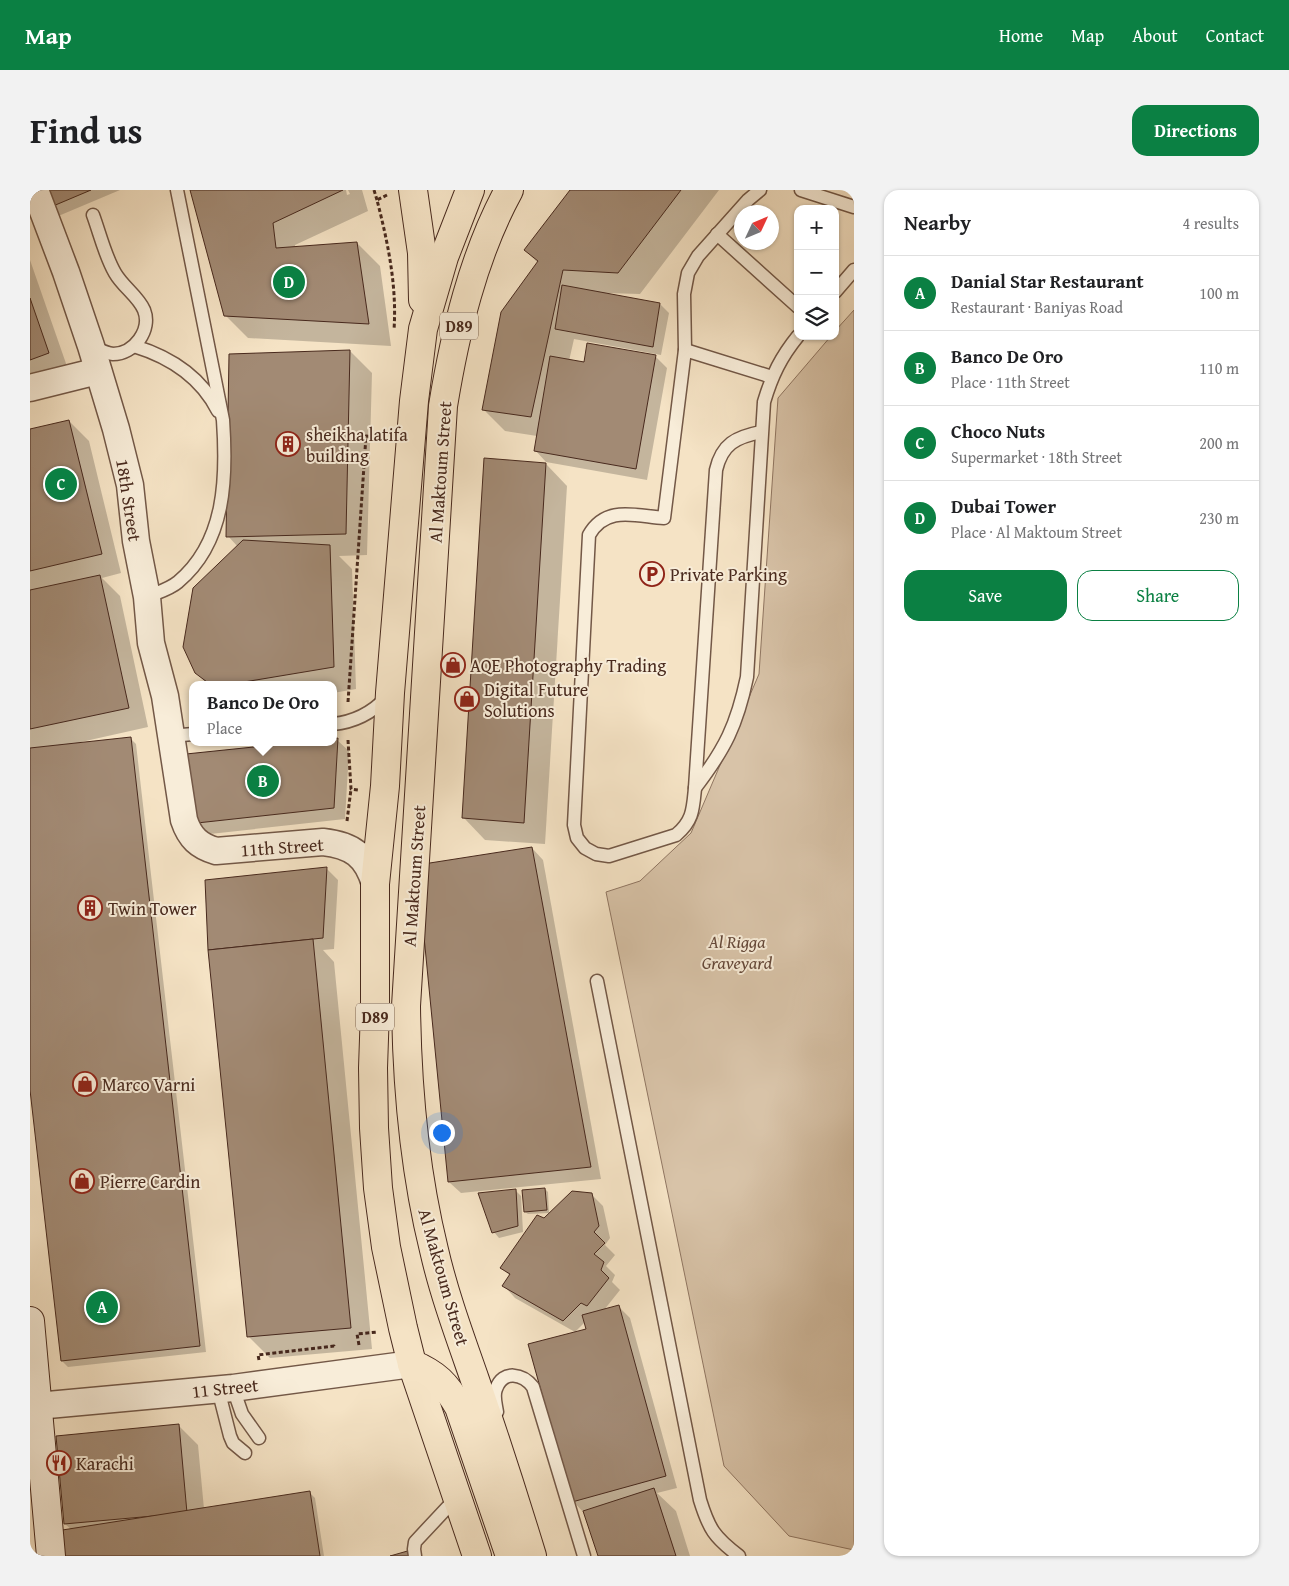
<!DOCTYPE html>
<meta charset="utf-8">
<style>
:root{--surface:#fff;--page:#f2f2f2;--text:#202124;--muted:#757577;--line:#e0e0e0;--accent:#0b8043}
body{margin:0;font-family:"Gentium Book Plus",serif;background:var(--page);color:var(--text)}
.controls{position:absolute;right:15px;top:15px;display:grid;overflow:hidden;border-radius:10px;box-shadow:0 1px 4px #0004}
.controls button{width:45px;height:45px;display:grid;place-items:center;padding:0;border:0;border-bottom:1px solid var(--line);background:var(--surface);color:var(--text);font:25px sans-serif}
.compass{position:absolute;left:704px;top:15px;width:45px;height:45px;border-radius:50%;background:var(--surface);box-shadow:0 1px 4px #0004;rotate:46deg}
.you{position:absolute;left:411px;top:942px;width:18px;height:18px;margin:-12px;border:4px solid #fff;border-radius:50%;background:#1a73e8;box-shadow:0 0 0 8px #1a73e833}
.badge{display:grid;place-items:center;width:32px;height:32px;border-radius:50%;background:var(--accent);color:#fff;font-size:16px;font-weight:700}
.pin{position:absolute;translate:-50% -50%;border:2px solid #fff;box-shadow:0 1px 5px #0006}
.popup{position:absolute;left:159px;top:491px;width:148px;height:65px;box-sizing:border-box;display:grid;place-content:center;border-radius:10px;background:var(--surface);filter:drop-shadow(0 1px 4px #0005);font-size:16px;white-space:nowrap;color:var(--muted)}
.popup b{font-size:19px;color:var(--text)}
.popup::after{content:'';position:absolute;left:50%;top:100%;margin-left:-10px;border:10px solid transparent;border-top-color:var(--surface)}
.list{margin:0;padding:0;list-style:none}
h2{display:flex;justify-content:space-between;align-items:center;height:65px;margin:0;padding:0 20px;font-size:21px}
h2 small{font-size:16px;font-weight:400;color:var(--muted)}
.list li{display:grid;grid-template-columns:32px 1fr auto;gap:15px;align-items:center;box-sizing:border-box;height:75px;padding:0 20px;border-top:1px solid var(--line)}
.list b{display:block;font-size:19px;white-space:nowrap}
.list p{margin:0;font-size:16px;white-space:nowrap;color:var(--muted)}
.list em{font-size:16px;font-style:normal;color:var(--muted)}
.actions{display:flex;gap:10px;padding:15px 20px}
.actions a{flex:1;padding:11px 0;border:1px solid var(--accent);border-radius:15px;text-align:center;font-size:18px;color:var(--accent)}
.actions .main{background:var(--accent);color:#fff}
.icon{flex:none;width:28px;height:28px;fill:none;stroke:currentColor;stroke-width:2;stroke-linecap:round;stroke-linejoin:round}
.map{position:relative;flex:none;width:824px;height:1366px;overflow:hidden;border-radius:15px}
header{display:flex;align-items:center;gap:30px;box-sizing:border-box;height:70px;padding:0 25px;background:var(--accent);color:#fff}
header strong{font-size:24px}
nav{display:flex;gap:28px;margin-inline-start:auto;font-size:18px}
.intro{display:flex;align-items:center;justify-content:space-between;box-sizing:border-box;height:120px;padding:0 30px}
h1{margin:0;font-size:35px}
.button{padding:12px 22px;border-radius:15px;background:var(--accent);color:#fff;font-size:18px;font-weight:700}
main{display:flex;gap:30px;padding:0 30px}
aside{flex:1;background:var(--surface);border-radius:15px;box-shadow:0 1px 4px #0004}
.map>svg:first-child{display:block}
.green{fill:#d8c3a8;stroke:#907662}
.shadow{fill:#0003}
.building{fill:#a28a74;stroke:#48291d}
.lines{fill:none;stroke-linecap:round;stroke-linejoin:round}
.lane-casing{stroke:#735847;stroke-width:15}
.street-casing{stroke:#735847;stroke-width:29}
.secondary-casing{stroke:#48291d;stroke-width:30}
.primary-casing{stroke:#48291d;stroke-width:30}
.path{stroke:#48291d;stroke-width:3;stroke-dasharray:4 2.5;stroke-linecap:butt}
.lane{stroke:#f8edd9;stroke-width:12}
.street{stroke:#f8edd9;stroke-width:26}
.secondary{stroke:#f8edd9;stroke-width:28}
.primary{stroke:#f5e3c5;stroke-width:28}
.labels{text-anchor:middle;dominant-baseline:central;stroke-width:4;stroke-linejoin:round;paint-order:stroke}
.shield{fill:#f8edd9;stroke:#7d6455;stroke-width:1}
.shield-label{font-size:16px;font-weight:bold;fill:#48291d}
.poi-label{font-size:18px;fill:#48291d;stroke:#f8edd9;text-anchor:start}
.street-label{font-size:18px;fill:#48291d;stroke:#f8edd9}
.park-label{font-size:18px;font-style:italic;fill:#654839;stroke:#f8edd9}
</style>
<header>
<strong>Map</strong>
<nav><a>Home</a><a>Map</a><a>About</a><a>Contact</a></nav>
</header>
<div class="intro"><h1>Find us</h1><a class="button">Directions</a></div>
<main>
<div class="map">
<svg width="824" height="1366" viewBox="0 0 824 1366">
<rect width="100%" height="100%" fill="#f5e3c5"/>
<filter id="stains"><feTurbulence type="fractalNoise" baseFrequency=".004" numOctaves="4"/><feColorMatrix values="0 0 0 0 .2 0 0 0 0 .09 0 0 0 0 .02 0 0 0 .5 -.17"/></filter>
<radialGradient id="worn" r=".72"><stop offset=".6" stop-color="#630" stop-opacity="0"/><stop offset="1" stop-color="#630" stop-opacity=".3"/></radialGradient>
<path class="green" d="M824,120V1360L759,1346L694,1276L576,702L610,691L661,643L729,484L748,208L801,146H805V141Z"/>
<g class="shadow">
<path d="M9,0H90L26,27Z"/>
<path d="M161,0H316L317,5L320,4L318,0H332L338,21L265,55V58L327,53L350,76L361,156L218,148L195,125Z"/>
<path d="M541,0H689L610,104L575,103V104L630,114L639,123L631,165L544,149L539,171L555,173L625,166L637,178L617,290L516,272L505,260L507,246L475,241L454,220L508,73L495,60Z"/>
<path d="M0,70L40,185L0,199Z"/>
<path d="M320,161L342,183L337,365L309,366L322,379L326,499L303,503V495H178L166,482L208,357L198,346Z"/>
<path d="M39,231L59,251L91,383L72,388L90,406L118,537L51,552V554L100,548L106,554L176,1162L38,1177L32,1171L0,889V241Z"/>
<path d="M516,274L537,296L515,654L455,650L434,628Z"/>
<path d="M303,550H307L319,561L315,629L180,644L168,633L303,552Z"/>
<path d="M502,658L513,670L571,989L431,1003L419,992Z"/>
<path d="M297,679L308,690L304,759L293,760L304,772L342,1159L240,1168L218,1146L179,760Z"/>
<path d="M515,999L518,1002L519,1023L498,1024L495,1022Z"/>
<path d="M485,1000L491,1006L493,1042L469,1048L464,1042Z"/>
<path d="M561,1004L573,1016L580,1048L575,1055L585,1065L576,1076L585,1085L582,1092L590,1100L574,1120L588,1116L600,1128L647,1298L627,1303L646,1321L660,1366H569L554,1323L543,1311L557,1140L555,1132L545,1142L485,1108L474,1096L480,1086L472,1078L514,1029Z"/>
<path d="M149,1236L168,1255L174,1319L279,1302L285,1308L294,1366H30L42,1340L35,1334Z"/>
</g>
<g class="building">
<path d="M8,0H61L16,19Z"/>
<path d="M160,0H313L243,33L246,58L327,52L339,134L194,126Z"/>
<path d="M540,0H651L588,83L533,80L501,227L452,220L471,122L508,71L494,60Z"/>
<path d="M532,95L630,113L623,157L525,139Z"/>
<path d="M0,108L19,163L0,170Z"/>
<path d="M557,153L626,165L606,279L504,261L520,166L554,172Z"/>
<path d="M320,160L316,344L196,347L199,164Z"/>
<path d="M39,230L72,364L0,381V239Z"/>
<path d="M454,268L516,273L494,633L432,628Z"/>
<path d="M213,350L300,355L304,477L196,495H181L165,483L153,457L163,398Z"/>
<path d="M70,385L99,518L0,539V400Z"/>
<path d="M101,547L170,1156L31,1171L0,900V558Z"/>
<path d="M308,548L304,618L167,633L156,564L272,552H303V549Z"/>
<path d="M502,657L561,977L418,992L387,675Z"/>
<path d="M297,677L293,748L178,760L175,690Z"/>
<path d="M283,749L321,1138L217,1147L178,760Z"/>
<path d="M515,998L517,1020L494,1022L492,1000Z"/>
<path d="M486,999L488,1036L462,1043L448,1003Z"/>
<path d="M542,1001L562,1003L569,1036L564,1042L575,1053L564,1064L574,1072L571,1080L579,1088L557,1116L551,1113L533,1131L472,1096L480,1084L470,1078L507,1025L514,1028Z"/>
<path d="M589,1115L636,1286L542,1312L498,1154L556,1139L552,1125Z"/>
<path d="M149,1234L157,1323L34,1334L26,1246Z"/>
<path d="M624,1298L646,1366H568L553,1321Z"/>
<path d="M280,1301L290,1366H28L26,1341Z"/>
<path d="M381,1360L382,1366H360Z"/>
</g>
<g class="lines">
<defs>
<g id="lane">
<path d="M730,0L718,10L668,66L658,83L654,104L655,160L634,328C605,326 576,315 559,345L544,635L547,648L555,658L566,664L579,666L646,645C663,631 663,619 665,598L686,280C692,254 706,247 731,242"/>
<path d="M771,0L824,17"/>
<path d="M687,44L768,117"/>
<path d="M805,102L824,80"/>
<path d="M61,156C68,159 75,163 83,164C104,164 122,140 114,120C108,106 93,97 85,83C75,66 70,44 63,25"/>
<path d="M104,156C140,167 171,187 188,221"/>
<path d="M655,160L742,187"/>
<path d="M117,407C126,403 140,399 148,392C196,352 197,287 193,230L147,0"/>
<path d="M303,534C325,532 342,523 357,507"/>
<path d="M141,546L163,544"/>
<path d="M665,598C695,559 707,535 717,487L734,212C742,185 751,167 768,146"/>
<path d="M567,791L670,1310C679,1339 684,1347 709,1366"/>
<path d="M203,1198L212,1224L229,1248"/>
<path d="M188,1199L200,1246L203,1253L215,1263"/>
<path d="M467,1222C466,1215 463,1206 466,1199C473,1179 493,1184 503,1197L554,1366"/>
<path d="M385,1366L384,1359L385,1352L427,1307"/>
</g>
<g id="street">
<path d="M5,0L36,82L61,156L86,239L100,295L106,351L117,407L121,453L135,506L154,630C160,648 169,656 186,661L293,652C322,655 337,666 345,694"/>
<path d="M0,198L68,181"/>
<path d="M7,1216L203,1198L382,1174"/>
</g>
<path id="secondary" d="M0,1131L21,1366"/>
<g id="primary">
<path d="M383,0L392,63L393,110"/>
<path d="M440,0L414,67L393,139L384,211L360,503L355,596L345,694V819L343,878L344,938L348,998L356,1057L373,1138L382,1174L447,1366"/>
<path d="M479,0C443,66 425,143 413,216L376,816C377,898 384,979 404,1060C414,1104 430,1147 445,1190C465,1248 484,1307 502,1366"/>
<path d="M382,1174C406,1184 416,1194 429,1217L480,1366"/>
</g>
</defs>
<use href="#lane" class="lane-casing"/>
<use href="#street" class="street-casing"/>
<use href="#secondary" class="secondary-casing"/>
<use href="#primary" class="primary-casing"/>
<g class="path">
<path d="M344,0L347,10"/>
<path d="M357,5L347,10C358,53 367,96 364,140"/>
<path d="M318,512L336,246L354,248V246"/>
<path d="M318,550L321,599L328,600"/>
<path d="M317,631L321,599"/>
<path d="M329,1155L327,1144L348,1142"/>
<path d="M229,1170L228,1165L304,1156L305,1158"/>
</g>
<use href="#lane" class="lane"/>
<use href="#street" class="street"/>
<use href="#secondary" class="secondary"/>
<use href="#primary" class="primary"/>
</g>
<defs>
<symbol id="building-ring" viewBox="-11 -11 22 22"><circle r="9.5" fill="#f8edd9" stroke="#8f2418" stroke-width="1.5"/><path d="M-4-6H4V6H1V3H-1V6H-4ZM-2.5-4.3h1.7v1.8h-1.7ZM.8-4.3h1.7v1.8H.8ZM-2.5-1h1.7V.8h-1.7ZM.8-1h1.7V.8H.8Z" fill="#8f2418"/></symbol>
<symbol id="parking-ring" viewBox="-11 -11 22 22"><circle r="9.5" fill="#f8edd9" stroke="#8f2418" stroke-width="1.5"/><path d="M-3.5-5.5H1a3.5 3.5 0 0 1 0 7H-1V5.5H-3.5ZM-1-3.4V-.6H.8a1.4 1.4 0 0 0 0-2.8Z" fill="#8f2418"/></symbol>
<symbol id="shop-ring" viewBox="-11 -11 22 22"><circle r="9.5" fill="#f8edd9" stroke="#8f2418" stroke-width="1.5"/><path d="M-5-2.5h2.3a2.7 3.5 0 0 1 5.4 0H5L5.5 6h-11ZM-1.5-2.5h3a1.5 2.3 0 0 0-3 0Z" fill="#8f2418"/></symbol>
<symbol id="restaurant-ring" viewBox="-11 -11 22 22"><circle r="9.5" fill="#f8edd9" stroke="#8f2418" stroke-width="1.5"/><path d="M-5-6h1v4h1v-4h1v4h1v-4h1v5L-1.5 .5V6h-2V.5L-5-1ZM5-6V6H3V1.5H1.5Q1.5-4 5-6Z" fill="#8f2418"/></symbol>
</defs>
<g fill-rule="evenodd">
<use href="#building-ring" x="244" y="240" width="28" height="28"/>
<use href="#parking-ring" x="608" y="370" width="28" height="28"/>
<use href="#shop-ring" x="409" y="461" width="28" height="28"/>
<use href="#shop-ring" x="423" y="495" width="28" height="28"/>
<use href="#building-ring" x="46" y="704" width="28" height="28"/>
<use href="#shop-ring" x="41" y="880" width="28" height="28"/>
<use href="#shop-ring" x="38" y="977" width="28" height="28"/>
<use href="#restaurant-ring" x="15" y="1259" width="28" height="28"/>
</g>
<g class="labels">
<g class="shield">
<rect x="410" y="122.5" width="38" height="27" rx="4"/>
<rect x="326" y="813.5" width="38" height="27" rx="4"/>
</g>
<g class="shield-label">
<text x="429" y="136">D89</text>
<text x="345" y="827">D89</text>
</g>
<g class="poi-label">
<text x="276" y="244">sheikha latifa<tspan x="276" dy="21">building</tspan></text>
<text x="640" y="384">Private Parking</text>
<text x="440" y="475">AQE Photography Trading</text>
<text x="454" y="499">Digital Future<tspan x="454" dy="21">Solutions</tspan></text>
<text x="78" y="718">Twin Tower</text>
<text x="72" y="894">Marco Varni</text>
<text x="70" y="991">Pierre Cardin</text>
<text x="46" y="1273">Karachi</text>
</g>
<g class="street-label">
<text transform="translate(410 282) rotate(-86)">Al Maktoum Street</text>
<text transform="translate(99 310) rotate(81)">18th Street</text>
<text transform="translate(252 657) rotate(-4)">11th Street</text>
<text transform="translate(384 686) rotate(-86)">Al Maktoum Street</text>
<text transform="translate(414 1087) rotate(74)">Al Maktoum Street</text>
<text transform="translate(195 1198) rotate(-6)">11 Street</text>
</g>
<g class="park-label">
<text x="707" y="751">Al Rigga<tspan x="707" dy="21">Graveyard</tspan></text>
</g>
</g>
<rect width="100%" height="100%" filter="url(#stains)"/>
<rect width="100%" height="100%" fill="url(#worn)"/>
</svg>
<div class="controls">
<button>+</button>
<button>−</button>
<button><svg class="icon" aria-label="layers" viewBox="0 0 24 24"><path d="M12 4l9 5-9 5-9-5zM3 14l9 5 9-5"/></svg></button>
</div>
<svg class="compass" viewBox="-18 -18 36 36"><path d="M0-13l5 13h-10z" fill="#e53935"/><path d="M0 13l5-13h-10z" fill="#757577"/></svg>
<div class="you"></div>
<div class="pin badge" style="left:72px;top:1117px">A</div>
<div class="pin badge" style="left:233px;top:591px">B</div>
<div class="popup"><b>Banco De Oro</b>Place</div>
<div class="pin badge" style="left:31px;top:294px">C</div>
<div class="pin badge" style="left:259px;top:92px">D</div>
</div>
<aside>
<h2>Nearby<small>4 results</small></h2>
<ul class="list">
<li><span class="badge">A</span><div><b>Danial Star Restaurant</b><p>Restaurant · Baniyas Road</p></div><em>100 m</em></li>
<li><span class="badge">B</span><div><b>Banco De Oro</b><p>Place · 11th Street</p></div><em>110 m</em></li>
<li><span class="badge">C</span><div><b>Choco Nuts</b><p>Supermarket · 18th Street</p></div><em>200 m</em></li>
<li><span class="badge">D</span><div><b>Dubai Tower</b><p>Place · Al Maktoum Street</p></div><em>230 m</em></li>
</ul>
<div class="actions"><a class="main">Save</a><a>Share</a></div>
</aside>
</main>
